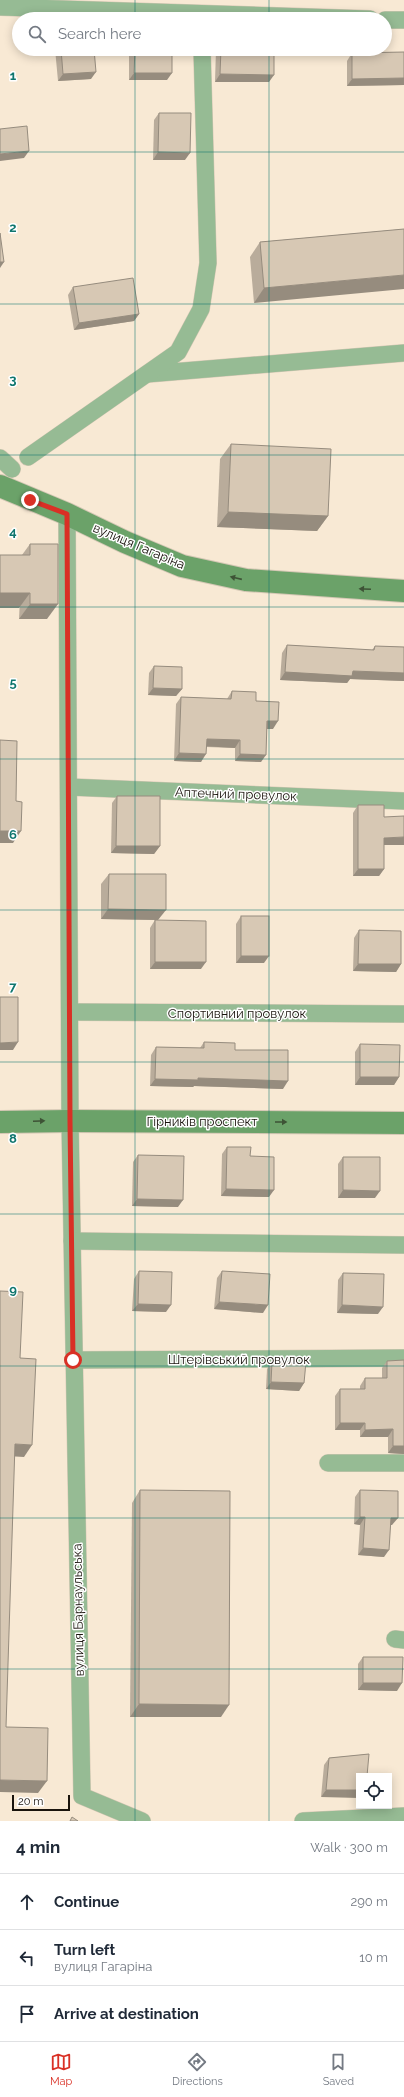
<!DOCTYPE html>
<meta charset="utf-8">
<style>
:root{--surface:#fff;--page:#f6f6f7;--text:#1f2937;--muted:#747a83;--line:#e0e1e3;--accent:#d93025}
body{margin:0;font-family:Raleway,sans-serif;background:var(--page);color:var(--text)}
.controls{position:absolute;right:12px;bottom:12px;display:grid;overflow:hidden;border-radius:0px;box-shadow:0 2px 10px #0003}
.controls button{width:36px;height:36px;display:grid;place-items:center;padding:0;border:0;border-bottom:1px solid var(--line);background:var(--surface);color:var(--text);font:20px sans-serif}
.scale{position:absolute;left:12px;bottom:10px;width:58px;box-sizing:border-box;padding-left:4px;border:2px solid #19130c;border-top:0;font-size:11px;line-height:14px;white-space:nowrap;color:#19130c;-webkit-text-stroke:3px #fff;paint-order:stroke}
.stop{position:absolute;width:12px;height:12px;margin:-9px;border:3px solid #d93025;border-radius:50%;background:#fff}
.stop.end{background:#d93025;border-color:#fff;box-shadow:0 1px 4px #0008}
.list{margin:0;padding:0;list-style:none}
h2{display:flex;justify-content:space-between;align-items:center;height:52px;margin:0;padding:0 16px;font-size:17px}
h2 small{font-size:13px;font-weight:400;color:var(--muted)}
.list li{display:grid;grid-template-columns:26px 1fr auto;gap:12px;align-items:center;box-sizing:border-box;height:56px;padding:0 16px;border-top:1px solid var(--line)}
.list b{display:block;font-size:15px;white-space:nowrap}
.list p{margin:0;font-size:13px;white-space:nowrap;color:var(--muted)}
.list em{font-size:13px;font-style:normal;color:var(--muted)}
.icon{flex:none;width:22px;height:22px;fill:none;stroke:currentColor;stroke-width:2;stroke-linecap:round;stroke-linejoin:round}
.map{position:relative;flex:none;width:404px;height:1821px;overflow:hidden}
.search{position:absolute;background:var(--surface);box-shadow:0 2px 10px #0003;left:12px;right:12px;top:12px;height:44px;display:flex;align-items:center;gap:10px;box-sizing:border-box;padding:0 14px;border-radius:22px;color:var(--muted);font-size:15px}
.sheet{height:220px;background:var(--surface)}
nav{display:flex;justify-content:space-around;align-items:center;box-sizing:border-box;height:56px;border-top:1px solid var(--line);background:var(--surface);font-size:11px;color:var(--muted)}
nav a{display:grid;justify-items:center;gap:2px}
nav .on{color:var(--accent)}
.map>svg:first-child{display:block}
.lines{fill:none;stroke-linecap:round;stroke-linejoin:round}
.minor-casing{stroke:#d4c7b4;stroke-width:18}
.secondary-casing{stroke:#d4c7b4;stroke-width:24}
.minor{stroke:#96bb94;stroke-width:17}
.secondary{stroke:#6ba269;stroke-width:22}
.wall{fill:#b9ac9b}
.shaded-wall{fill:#968c7e}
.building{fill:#d7c8b4;stroke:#968c7e}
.oneway{fill:#3e5336}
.route{stroke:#d93025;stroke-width:5}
.grid{fill:none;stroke:#0f766e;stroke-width:1;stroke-opacity:0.55}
.labels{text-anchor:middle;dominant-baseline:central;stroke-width:3;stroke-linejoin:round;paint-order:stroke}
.street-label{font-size:13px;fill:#19130c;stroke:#fff}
.grid-label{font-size:13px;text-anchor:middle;font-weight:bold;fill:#0f766e;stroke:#fff;stroke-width:3;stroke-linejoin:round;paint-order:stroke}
</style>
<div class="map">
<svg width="404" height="1821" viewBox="0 0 404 1821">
<rect width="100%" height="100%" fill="#f8e9d4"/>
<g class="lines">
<defs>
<g id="minor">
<path d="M0,7L370,19"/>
<path d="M385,20H404"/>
<path d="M147,374L404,353"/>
<path d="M28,457L178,352L201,309L208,263L202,49"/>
<path d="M0,458L12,469"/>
<path d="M67,514L70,1121L82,1796L142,1821"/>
<path d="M69,787L404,801"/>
<path d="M70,1012L404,1014"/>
<path d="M72,1241L404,1245"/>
<path d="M73,1360L404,1358"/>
<path d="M328,1463H404"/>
<path d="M395,1639L404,1640"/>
<path d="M303,1821L404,1816"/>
</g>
<g id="secondary">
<path d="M0,486L67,514L125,542L182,566L246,580L404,591"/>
<path d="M0,1122L70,1121L404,1123"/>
</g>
</defs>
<use href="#minor" class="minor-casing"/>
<use href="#secondary" class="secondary-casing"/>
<use href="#minor" class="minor"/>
<use href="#secondary" class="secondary"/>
</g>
<g class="wall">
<path d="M55,49H94L91,79L58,81Z"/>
<path d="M129,49H172L167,80H129Z"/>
<path d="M216,49H274L269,82H215Z"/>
<path d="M404,52V85L347,86V61L352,53Z"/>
<path d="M159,113L185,160H153L154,120Z"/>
<path d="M404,229L254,303L250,257L260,242Z"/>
<path d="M73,287L139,314L134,321L74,330L68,295Z"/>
<path d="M231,444L328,516L317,531L217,527L220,459Z"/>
<path d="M30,544L47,619H19L22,555Z"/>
<path d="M287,645L372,650L375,646L404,647V681L350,679L347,683L280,680L282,653Z"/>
<path d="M154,666L182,689L176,696L148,695L149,673Z"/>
<path d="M232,691L256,701L273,729H267L261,762L235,761V748L206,747L201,762L174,761L176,704L181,697L227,699Z"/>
<path d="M117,796L160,846L154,854L111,853L112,803Z"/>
<path d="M358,805L384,845V869L379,876H353V813Z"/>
<path d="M109,874L158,920L101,919V884Z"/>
<path d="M241,916L264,963H236V924Z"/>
<path d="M155,920L201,969H150V928Z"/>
<path d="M359,930L401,964L396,972L353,971L354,938Z"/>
<path d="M204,1042L235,1050L283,1089L194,1086L193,1087L150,1086L151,1055L156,1047L200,1048Z"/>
<path d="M360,1044L399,1077L394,1085H355V1052Z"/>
<path d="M227,1147L250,1156L269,1197L221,1196L222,1154Z"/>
<path d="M138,1155L178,1207L132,1206L133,1162Z"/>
<path d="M343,1157L375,1198H338V1164Z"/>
<path d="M139,1271L166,1312L132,1311L134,1279Z"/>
<path d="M222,1271L263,1313L214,1309L217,1278Z"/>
<path d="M343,1273L378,1314L337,1313L338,1280Z"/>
<path d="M387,1361L404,1454L388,1453V1437H360V1430H335V1396L340,1389H360V1386L365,1378H382V1368Z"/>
<path d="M272,1362L304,1383L299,1391L266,1389L267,1369Z"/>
<path d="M140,1490L221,1717H130L132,1503Z"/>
<path d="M360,1490L392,1525H391L384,1557L358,1555L360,1525L354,1524L355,1497Z"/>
<path d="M363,1657L397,1691L358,1690V1664Z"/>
<path d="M369,1754L321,1797L324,1765L329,1758Z"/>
</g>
<g class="shaded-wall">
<path d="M96,72L91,79L58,81L63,74Z"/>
<path d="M134,73H172L167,80H129Z"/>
<path d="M220,74L274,75L269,82H215Z"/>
<path d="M404,78V85L347,86L352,79Z"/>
<path d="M29,151L24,158L0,161V154Z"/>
<path d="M158,152L190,153L185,160H153Z"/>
<path d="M0,262H4L0,268Z"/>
<path d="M404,275V289L254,303L264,288Z"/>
<path d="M139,314L134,321L74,330L79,323Z"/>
<path d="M228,512L328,516L317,531L217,527Z"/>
<path d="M0,593H30L19,608H0Z"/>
<path d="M30,604H58L47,619H19Z"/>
<path d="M353,671L404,673V681L350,679L347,683L280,680L285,672Z"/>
<path d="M153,688L182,689L176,696L148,695Z"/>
<path d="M267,721H278L273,729H262Z"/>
<path d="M207,739L240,740L235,748L202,746Z"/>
<path d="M179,753L206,754L201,762L174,761Z"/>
<path d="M240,754L266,755L261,762L235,761Z"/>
<path d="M0,831H21L13,843H0Z"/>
<path d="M404,837V845H379L384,838Z"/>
<path d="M116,846H160L154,854L111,853Z"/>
<path d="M358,869H384L379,876H353Z"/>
<path d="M108,909L166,910L158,920L101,919Z"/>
<path d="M241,956H269L264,963H236Z"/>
<path d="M155,962H206L201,969H150Z"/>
<path d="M358,964H401L396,972L353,971Z"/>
<path d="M18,1042L13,1050H0V1043Z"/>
<path d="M360,1077H399L394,1085H355Z"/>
<path d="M198,1078L288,1081L283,1089L194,1086L193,1087L150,1086L155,1079Z"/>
<path d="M226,1189L274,1190L269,1197L221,1196Z"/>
<path d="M343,1190L380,1191L375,1198H338Z"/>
<path d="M137,1199L183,1200L178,1207L132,1206Z"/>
<path d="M219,1302L268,1305L263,1313L214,1309Z"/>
<path d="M138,1304L171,1305L166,1312L132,1311Z"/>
<path d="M342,1305L383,1307L378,1314L337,1313Z"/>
<path d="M271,1382L304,1383L299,1391L266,1389Z"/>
<path d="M340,1423H365L360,1430H335Z"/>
<path d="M393,1429L388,1437H360L365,1430Z"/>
<path d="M15,1444L32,1445L24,1457L7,1456Z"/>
<path d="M393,1446H404V1454L388,1453Z"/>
<path d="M360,1517H365L360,1525L354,1524Z"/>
<path d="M391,1518H398L392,1525H386Z"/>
<path d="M363,1548L389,1550L384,1557L358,1555Z"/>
<path d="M363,1683H402L397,1691L358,1690Z"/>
<path d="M139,1704L229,1705L221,1717H130Z"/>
<path d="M0,1780L47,1781L38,1793L0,1792Z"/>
<path d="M326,1790H359V1798L321,1797Z"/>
</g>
<g class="building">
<path d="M61,49H94L96,72L63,74Z"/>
<path d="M135,49H172V73H134Z"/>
<path d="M221,49H274V75L220,74Z"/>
<path d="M404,52V78L352,79V53Z"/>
<path d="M159,113H191L190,153L158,152Z"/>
<path d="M27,126L29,151L0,154V129Z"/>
<path d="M404,229V275L264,288L260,242Z"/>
<path d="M0,233L4,262H0Z"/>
<path d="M133,278L139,314L79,323L73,287Z"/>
<path d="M231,444L331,449L328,516L228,512Z"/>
<path d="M30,544H58V604H30V593H0V555H30Z"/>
<path d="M287,645L374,650L375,646L404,647V673L353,671L352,676L285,672Z"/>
<path d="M154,666L182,667V689L153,688Z"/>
<path d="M232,691L256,692V701L279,702L278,721H267L266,755L240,754V740L207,739L206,754L179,753L181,697L231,699Z"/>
<path d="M0,740L17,741L16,801L22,802L21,831H0Z"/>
<path d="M117,796H160V846H116Z"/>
<path d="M358,805H384V817L404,816V837L384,838V869H358Z"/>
<path d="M109,874H166V910L108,909Z"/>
<rect x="241" y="916" width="28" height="40"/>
<path d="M155,920L206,921V962H155Z"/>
<path d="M359,930L401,931V964H358Z"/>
<path d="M0,997H18V1042L0,1043Z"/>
<path d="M204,1042L235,1043V1050H288V1081L198,1078V1080L155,1079L156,1047L204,1048Z"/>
<path d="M360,1044L400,1045L399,1077H360Z"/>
<path d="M227,1147H251L250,1156L274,1157V1190L226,1189Z"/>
<path d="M138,1155L184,1156L183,1200L137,1199Z"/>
<path d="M343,1157H380V1191L343,1190Z"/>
<path d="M139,1271L172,1272L171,1305L138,1304Z"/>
<path d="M222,1271L270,1274L268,1305L219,1302Z"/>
<path d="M343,1273L384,1274L383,1307L342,1305Z"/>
<path d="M0,1291L23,1292L20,1358L36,1359L32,1445L15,1444L6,1727L48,1728L47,1781L0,1780Z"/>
<path d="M404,1360V1446H393V1429L365,1430V1423H340V1389H365V1378H387V1361Z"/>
<path d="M272,1362H306L304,1383L271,1382Z"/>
<path d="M140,1490L230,1491L229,1705L139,1704Z"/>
<path d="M360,1490L398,1491V1518H391L389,1550L363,1548L365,1517H360Z"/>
<path d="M363,1657H403L402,1683H363Z"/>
<path d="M369,1754L367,1776H359V1790H326L329,1758Z"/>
<path d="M72,1817L78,1821H70Z"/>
</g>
<defs><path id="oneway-solid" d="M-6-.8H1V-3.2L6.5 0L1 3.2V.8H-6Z"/></defs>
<g class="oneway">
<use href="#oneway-solid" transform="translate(236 578) rotate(-167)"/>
<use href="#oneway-solid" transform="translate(365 589) rotate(-177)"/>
<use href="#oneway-solid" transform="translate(39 1121) rotate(-2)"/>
<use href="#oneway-solid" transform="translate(281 1122)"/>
</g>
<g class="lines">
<path class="route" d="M30,500L67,514L70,1121L73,1360"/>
</g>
<path class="grid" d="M135,0V19M269,0V19M135,49V1821M269,49V1821M0,152H404M0,304H404M0,455H404M0,607H404M0,759H404M0,910H404M0,1062H404M0,1214H404M0,1366H404M0,1518H404M0,1669H404"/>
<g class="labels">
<g class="street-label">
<text transform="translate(139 546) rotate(23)">вулиця Гагаріна</text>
<text transform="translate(236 794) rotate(2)">Аптечний провулок</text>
<text x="237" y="1013">Спортивний провулок</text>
<text x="202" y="1121">Гірників проспект</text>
<text x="239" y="1359">Штерівський провулок</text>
<text transform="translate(78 1610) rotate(-91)">вулиця Барнаульська</text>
</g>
</g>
<g class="grid-label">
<text x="13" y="80">1</text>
<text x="13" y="232">2</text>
<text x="13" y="384">3</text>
<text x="13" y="536">4</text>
<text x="13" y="687">5</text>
<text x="13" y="839">6</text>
<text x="13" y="991">7</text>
<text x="13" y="1143">8</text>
<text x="13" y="1294">9</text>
</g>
</svg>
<div class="controls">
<button><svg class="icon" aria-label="locate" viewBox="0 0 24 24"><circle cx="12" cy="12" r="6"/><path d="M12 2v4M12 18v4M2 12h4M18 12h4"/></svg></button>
</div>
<div class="scale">20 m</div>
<div class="stop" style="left:73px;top:1360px"></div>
<div class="stop end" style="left:30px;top:500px"></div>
<div class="search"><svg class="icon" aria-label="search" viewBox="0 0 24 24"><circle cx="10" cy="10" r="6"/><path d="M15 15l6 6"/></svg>Search here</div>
</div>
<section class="sheet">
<h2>4 min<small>Walk · 300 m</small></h2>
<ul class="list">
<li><svg class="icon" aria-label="ahead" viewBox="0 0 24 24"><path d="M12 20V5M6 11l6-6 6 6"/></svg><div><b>Continue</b></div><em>290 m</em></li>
<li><svg class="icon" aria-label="left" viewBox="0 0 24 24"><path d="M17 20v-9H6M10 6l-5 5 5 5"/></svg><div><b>Turn left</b><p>вулиця Гагаріна</p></div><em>10 m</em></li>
<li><svg class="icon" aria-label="arrive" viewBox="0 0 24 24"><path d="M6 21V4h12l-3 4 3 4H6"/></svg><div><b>Arrive at destination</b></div></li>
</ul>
</section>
<nav>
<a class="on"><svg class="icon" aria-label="map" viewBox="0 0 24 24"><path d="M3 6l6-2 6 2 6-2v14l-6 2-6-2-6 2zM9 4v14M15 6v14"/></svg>Map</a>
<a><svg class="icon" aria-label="directions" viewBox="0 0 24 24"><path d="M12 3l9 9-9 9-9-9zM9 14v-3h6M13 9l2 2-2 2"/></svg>Directions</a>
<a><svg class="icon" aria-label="saved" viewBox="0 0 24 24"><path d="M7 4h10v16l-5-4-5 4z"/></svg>Saved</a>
</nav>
